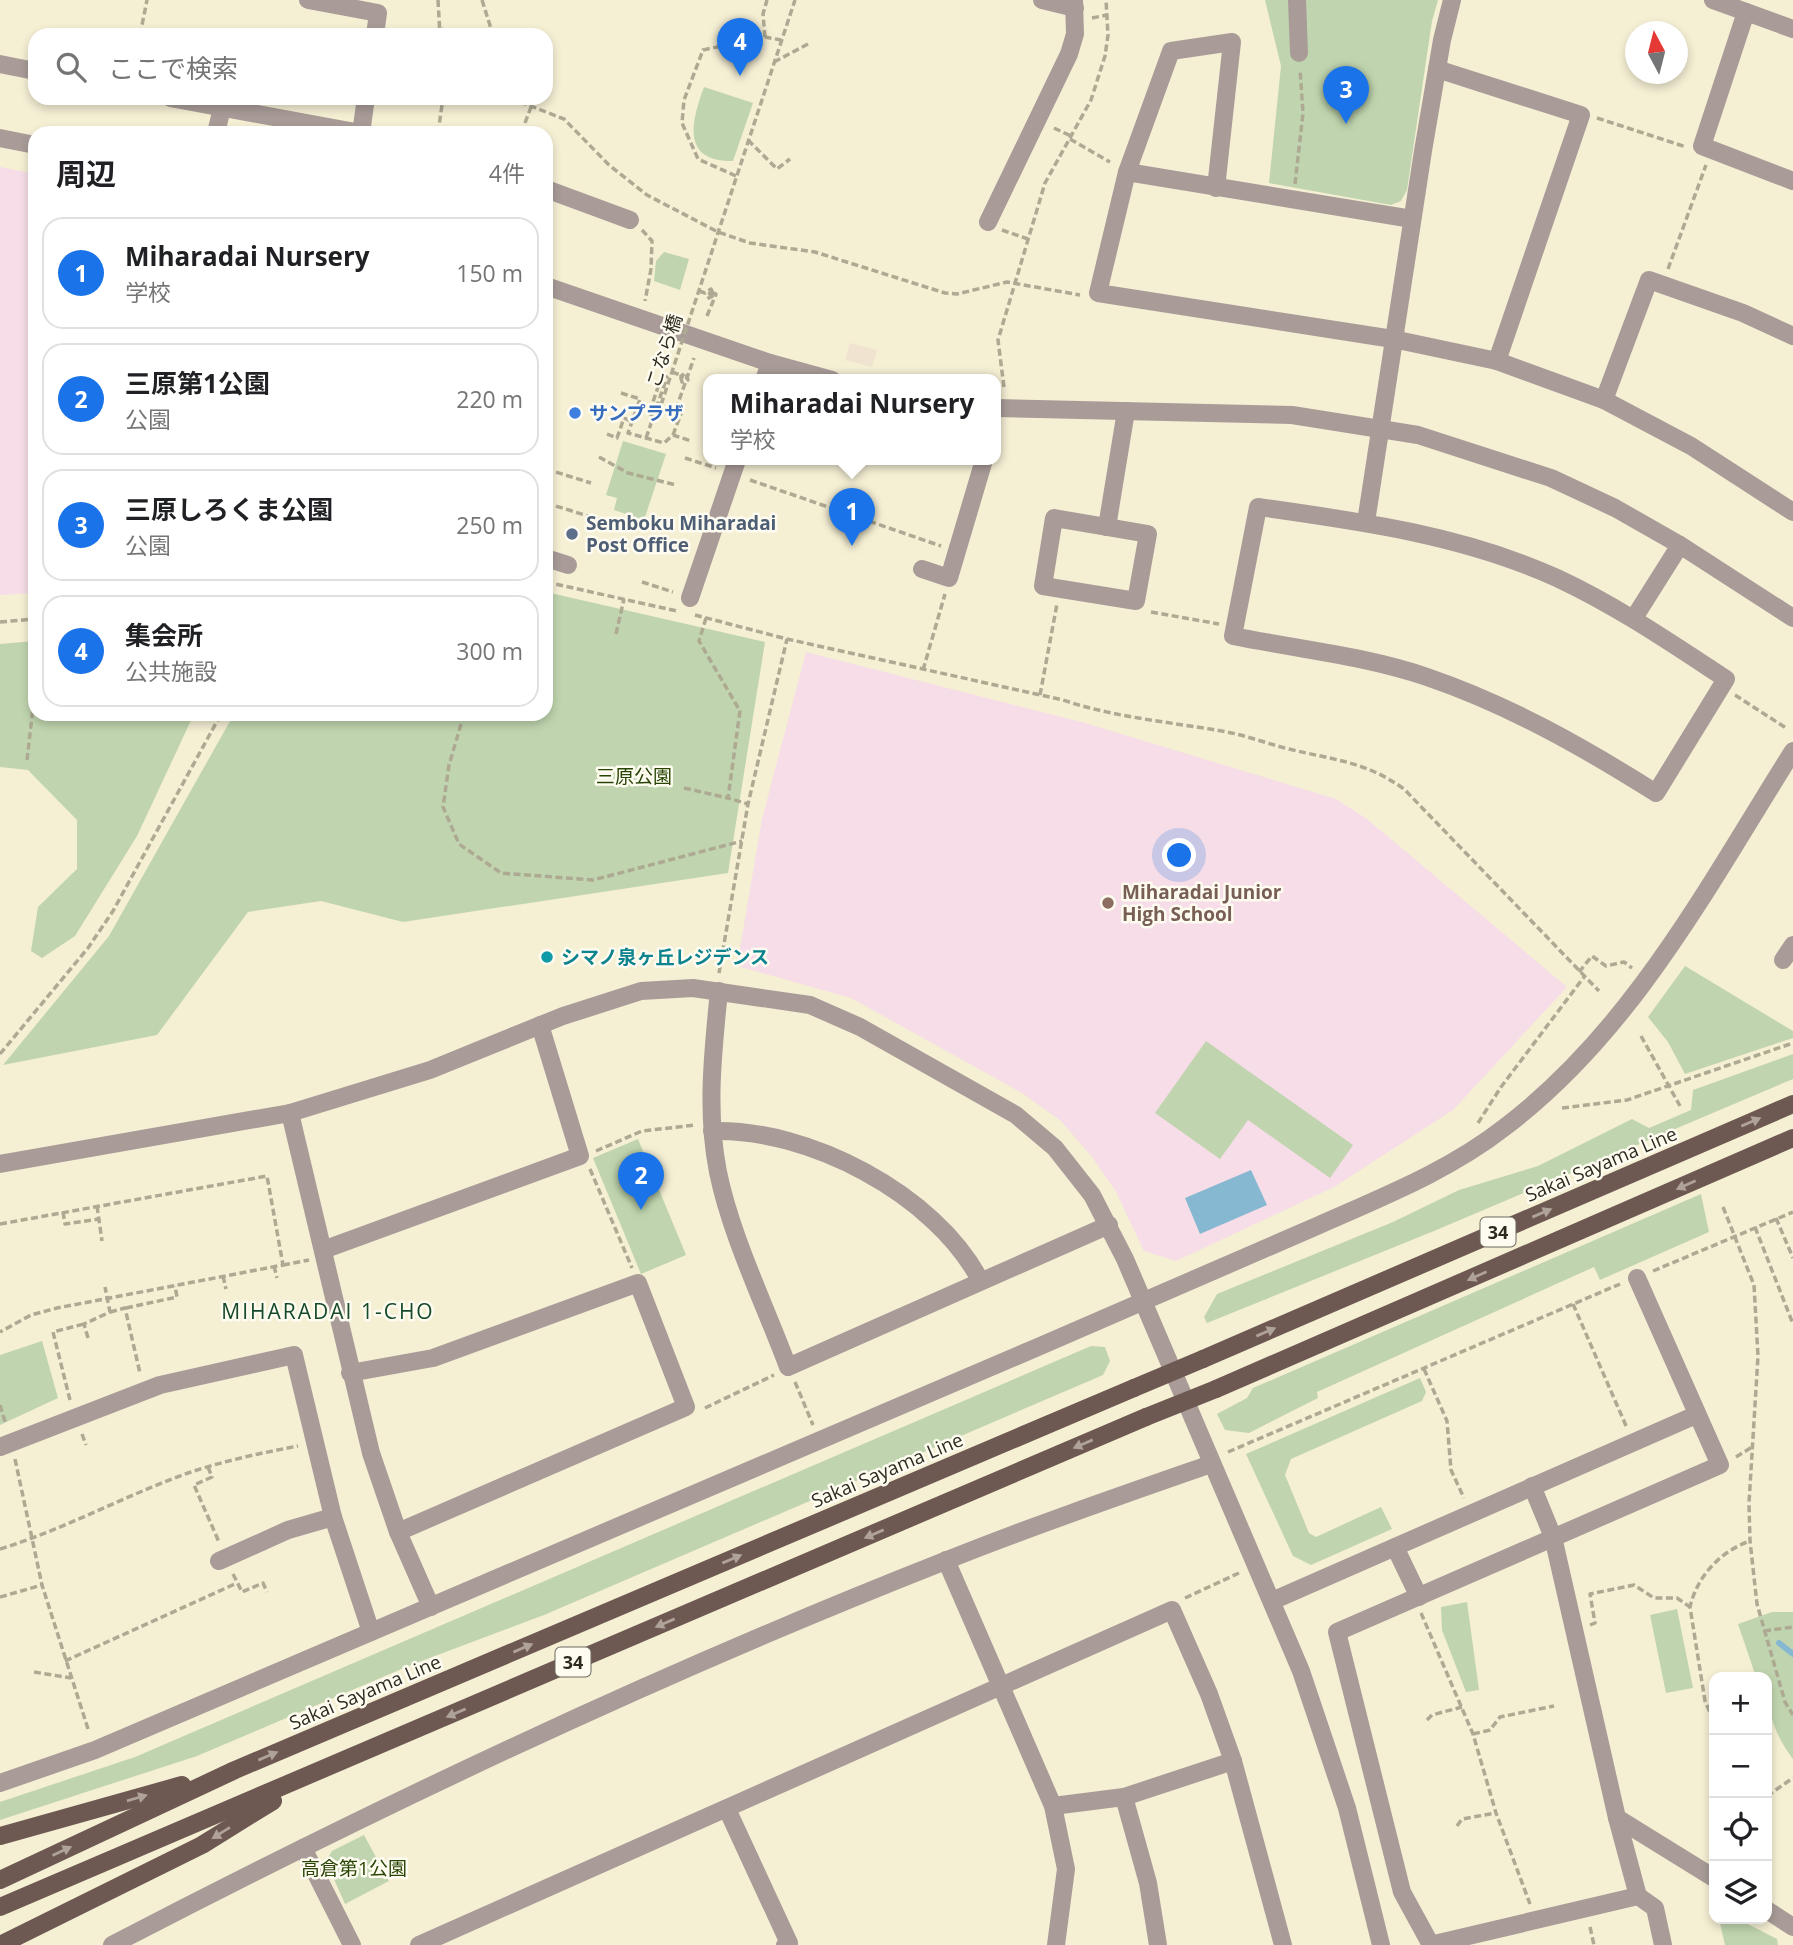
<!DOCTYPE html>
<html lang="ja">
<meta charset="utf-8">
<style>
:root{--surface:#fff;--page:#f6f6f6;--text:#202124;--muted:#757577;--line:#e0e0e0;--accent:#1a73e8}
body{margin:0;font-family:"Open Sans","Noto Sans JP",sans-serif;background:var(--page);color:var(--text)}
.controls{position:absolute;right:21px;bottom:21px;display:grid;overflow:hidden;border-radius:14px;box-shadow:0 4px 10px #0003}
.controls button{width:63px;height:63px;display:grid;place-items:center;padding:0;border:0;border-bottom:2px solid var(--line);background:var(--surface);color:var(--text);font:35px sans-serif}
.compass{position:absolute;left:1625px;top:21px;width:63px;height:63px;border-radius:50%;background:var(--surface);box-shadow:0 4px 10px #0003;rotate:353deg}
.you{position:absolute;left:1180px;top:856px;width:24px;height:24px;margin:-18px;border:5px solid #fff;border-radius:50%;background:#1a73e8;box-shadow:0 0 0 10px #1a73e833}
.badge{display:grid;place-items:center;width:46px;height:46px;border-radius:50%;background:var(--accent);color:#fff;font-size:23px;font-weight:700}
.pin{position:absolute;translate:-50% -58px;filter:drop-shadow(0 2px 4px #0008)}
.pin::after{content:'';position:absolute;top:37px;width:24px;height:21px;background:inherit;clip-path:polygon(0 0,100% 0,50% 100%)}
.popup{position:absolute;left:703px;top:374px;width:298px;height:91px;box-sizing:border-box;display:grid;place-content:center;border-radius:14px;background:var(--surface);filter:drop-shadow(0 2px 5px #0005);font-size:23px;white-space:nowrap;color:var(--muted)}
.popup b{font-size:26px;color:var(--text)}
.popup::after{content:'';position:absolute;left:50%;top:100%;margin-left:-14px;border:14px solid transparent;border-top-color:var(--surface)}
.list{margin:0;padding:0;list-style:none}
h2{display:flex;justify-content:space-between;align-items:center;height:91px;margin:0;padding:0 28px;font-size:30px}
h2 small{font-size:23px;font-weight:400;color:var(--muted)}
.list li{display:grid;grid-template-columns:46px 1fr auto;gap:21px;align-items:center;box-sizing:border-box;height:112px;margin:0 14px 14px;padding:0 14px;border:2px solid var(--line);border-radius:21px}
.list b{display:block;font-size:26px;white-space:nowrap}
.list p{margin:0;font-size:23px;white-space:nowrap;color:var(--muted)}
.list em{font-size:23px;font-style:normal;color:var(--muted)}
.icon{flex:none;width:38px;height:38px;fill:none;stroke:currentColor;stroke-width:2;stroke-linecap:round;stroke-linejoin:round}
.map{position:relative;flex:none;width:1793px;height:1945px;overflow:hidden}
.search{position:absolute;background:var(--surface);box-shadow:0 4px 10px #0003;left:28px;top:28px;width:525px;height:77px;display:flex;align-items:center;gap:18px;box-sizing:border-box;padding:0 24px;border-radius:21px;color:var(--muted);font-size:26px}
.panel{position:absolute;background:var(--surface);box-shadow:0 4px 10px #0003;left:28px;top:126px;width:525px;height:595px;border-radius:21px}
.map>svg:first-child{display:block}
.industrial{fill:#f0e3cf}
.education{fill:#f6dde7}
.green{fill:#c0d5af}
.water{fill:#86b9d1}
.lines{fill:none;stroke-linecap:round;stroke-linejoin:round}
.stream{stroke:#86b9d1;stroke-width:6}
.path{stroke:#ada993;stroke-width:3.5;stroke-dasharray:7 3.5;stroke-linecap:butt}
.minor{stroke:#a99c98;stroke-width:18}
.major{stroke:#6e5852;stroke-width:18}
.path-bridge{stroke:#ada993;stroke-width:3.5;stroke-dasharray:7 3.5;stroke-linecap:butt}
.major-bridge{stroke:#6e5852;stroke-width:18}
.oneway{fill:#afa29a}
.shop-dot{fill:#3f7fe0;stroke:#fefcf1;stroke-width:2.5}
.service-dot{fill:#5c6f8a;stroke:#fefcf1;stroke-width:2.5}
.education-dot{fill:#8d6e63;stroke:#fefcf1;stroke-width:2.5}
.culture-dot{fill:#0f9aa8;stroke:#fefcf1;stroke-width:2.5}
.labels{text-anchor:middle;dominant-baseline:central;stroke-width:5;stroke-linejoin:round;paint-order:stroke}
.shield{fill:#fefcf1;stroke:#6c6a5f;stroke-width:2}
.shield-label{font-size:18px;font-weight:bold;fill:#2d2b20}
.street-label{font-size:19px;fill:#2d2b20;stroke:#fefcf1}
.shop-label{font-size:19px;font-weight:bold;fill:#366cbe;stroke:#fefcf1;text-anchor:start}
.service-label{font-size:19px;font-weight:bold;fill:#4e5e75;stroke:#fefcf1;text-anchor:start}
.park-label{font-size:19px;fill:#294505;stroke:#fefcf1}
.education-label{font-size:19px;font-weight:bold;fill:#785e54;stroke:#fefcf1;text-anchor:start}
.culture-label{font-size:19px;font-weight:bold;fill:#0d838f;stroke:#fefcf1;text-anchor:start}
.neighbourhood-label{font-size:21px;letter-spacing:2px;fill:#154a29;stroke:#fefcf1}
</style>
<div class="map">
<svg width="1793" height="1945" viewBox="0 0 1793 1945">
<rect width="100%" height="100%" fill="#f5efd4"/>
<path class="industrial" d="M850,343L877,350L872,367L845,360Z"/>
<g class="education">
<path d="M0,167L35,174V593L0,595Z"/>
<path d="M806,652L1085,723L1336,799L1367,819L1567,987L1453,1110L1334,1187L1176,1261L1144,1251L1115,1190L1092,1157L1061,1121L1022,1093L851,998L737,966L762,819Z"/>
</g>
<g class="green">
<path d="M1265,0H1438L1432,21L1407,190L1401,201L1391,205L1269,183L1281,66Z"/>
<path d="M704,87L753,103L733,161C681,162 691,122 704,87Z"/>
<path d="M664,252L689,259L680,290L654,281L656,261Z"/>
<path d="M623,441L666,454L644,520L614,510L617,498L606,495Z"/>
<path d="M546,592L765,642L728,873L403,922L321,901L248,912L157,1035L3,1065L109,936L234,714H546Z"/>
<path d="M35,641V714H194L137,836L75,936L42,958L31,951L38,907L77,869V820L28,770L0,767V644Z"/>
<path d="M1685,966L1793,1031V1038L1685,1074L1668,1042L1648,1017Z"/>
<path d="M1206,1041L1353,1145L1330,1178L1248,1120L1220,1159L1155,1113Z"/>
<path d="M1793,1054V1079L1434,1231L1207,1323L1204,1317L1217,1294L1393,1222L1459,1190L1538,1166L1632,1119L1649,1128L1691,1110L1693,1090Z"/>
<path d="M638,1139L686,1255L641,1274L593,1158Z"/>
<path d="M1701,1194L1709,1232L1600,1280L1594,1267L1317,1392L1318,1398L1249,1433L1225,1430L1217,1414L1247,1398L1253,1388Z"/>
<path d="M42,1341L58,1398L0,1425V1355Z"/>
<path d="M1091,1346L1105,1347L1110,1361L1103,1375L544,1615L411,1665L197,1756L0,1820V1802L135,1757Z"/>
<path d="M1420,1378L1426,1392L1422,1401L1291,1459L1285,1475L1309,1533L1316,1537L1381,1507L1392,1529L1311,1565L1293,1556L1246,1454Z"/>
<path d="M1467,1602L1479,1690L1466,1692L1442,1630L1441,1607Z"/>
<path d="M1677,1609L1693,1688L1666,1693L1650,1615Z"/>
<path d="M1772,1612H1793V1759C1773,1732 1767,1711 1767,1677H1756L1738,1624Z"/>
<path d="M364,1835L389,1881L345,1904L326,1861L332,1851Z"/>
<path d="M1719,1919H1738L1777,1939L1778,1945H1725Z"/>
</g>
<path class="water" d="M1251,1170L1267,1205L1200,1234L1185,1198Z"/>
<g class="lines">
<path class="stream" d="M1779,1643L1793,1654"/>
<g class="path">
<path d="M438,0L440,35"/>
<path d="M482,0L493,35"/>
<path d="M1092,18L1107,15"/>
<path d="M441,28L445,35"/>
<path d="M140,35L147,0"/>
<path d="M765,37L763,14L767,0"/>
<path d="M774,62L808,44"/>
<path d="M510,98L564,119L609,165L647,195L718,232L750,243L815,252L945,293L957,294L1007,282L1080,295"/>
<path d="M524,98L530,105"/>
<path d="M1597,118L1686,147"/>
<path d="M525,123L531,107"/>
<path d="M1054,128L1071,136"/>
<path d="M438,133L443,98"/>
<path d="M1070,139L1110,162"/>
<path d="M748,140L777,169L790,159"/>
<path d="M736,176L698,159L682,123L684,100L703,50L765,37L781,40"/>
<path d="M1295,184L1303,113L1300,69"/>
<path d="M642,230L652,241L651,269L645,301"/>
<path d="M1002,230L1028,239"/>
<path d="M714,245L795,0"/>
<path d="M1668,269L1706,165"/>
<path d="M707,316L716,294L712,293"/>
<path d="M1004,387L998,340L1045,183L1091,100L1105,56L1108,35L1106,0"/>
<path d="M621,393L640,399L628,433L664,443L673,435L691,441"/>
<path d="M607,434L617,438L624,418L631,421"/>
<path d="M673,435L682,411L676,409L694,358"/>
<path d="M646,438L667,377L662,375"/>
<path d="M599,457L628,473L676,485"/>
<path d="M685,458L716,468"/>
<path d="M546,469L591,483"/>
<path d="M750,480L941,546"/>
<path d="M546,503L601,520"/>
<path d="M546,582L677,611"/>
<path d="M642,582L673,592"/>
<path d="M1151,612L1219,624"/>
<path d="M695,615L787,639L1063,700C1116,718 1172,722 1227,732C1248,736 1268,744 1289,749C1333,760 1365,761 1404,789L1599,991"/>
<path d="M706,618L699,641L740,711L728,798L748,804"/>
<path d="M0,622L35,619"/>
<path d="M616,634L624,599"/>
<path d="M923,670L945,594"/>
<path d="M1040,695L1057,604"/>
<path d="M1735,695L1786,728"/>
<path d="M464,714L449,765L443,807L459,844L501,873L593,880L742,841"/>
<path d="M27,760L35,690"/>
<path d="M684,788L728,798"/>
<path d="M1579,972L1592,956L1606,966L1624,962L1632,968"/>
<path d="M719,973L748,804L787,639"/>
<path d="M1641,1036L1680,1106"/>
<path d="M0,1054L88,948L113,911L221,714"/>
<path d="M1562,1108L1627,1100L1793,1043"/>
<path d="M1478,1123L1501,1087L1584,977"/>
<path d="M596,1151L642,1131L696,1125"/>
<path d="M590,1169L632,1268"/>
<path d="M97,1206L102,1241"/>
<path d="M1723,1207L1754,1285L1758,1356L1749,1503L1750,1541L1757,1604L1785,1702L1793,1715"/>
<path d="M63,1212L65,1224L99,1219"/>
<path d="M1776,1218L1793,1258"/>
<path d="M0,1224L267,1176L283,1265L57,1308L31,1315L0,1332"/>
<path d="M1755,1227L1793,1324"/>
<path d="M283,1265L309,1260"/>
<path d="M274,1266L277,1278"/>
<path d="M1653,1271L1793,1212"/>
<path d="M223,1276L226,1289"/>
<path d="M1573,1304L1627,1428"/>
<path d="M126,1308L177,1297L175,1286"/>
<path d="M110,1312L125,1308L140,1373"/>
<path d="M88,1338L84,1324L110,1312L105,1287"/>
<path d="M1424,1369L1447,1421L1451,1470L1464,1498"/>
<path d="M795,1382L813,1425"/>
<path d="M70,1400L53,1332L84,1324"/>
<path d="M0,1405L6,1425"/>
<path d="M705,1408L774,1375"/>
<path d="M82,1434L86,1445"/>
<path d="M1228,1452L1620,1284"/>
<path d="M1736,1457L1752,1447"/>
<path d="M15,1459L42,1585L89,1732"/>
<path d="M208,1467L212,1477L194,1485L219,1542"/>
<path d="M0,1549C65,1529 124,1496 188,1473C223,1461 261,1453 298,1446"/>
<path d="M233,1574L242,1592L263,1583L267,1592"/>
<path d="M0,1597L42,1585"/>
<path d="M1185,1598L1239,1573"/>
<path d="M1421,1613L1473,1734L1496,1813L1530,1904"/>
<path d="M1590,1625L1595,1623L1590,1594L1634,1585L1654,1598H1677L1690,1607"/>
<path d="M1764,1631L1793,1627"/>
<path d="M65,1661L237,1583"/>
<path d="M34,1672L71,1678"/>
<path d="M1427,1720L1432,1715L1462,1707"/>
<path d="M1714,1721L1705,1701L1690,1607C1697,1576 1721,1551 1750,1541"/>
<path d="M1473,1734L1490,1730L1500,1717L1554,1706"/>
<path d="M1767,1796L1793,1778"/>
<path d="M1457,1826L1462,1819L1496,1813"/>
<path d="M1590,1927L1594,1945"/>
</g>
<g class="minor">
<path d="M308,0L378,13L375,35"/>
<path d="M1042,0L1075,8"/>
<path d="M1297,0L1299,53"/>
<path d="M1713,0L1793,29"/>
<path d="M1746,12L1702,146L1793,181"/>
<path d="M0,64L35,71"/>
<path d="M1437,69L1581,115L1497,361"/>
<path d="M170,98L361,133"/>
<path d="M216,133L222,108"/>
<path d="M361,133L366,98"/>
<path d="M0,138L35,145"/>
<path d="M1127,172L1412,219"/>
<path d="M1216,188L1232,42L1171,51L1127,172L1098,293L1393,339L1497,361L1604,400L1691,446L1793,512"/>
<path d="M546,189L630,220"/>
<path d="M988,222L1069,54L1075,34L1074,0"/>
<path d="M546,286L770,363L832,380"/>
<path d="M764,380L770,363"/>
<path d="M1604,400L1649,280L1743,313L1793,336"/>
<path d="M996,408L1292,415L1418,435L1551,478L1615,508L1680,545L1793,618"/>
<path d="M1258,507C1358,521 1463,535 1557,578C1617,606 1671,643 1726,679L1656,793C1583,747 1509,705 1427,677C1366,656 1297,649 1233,636Z"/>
<path d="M1054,518L1148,534L1136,601L1043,586Z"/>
<path d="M1366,522L1423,151L1442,40L1452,0"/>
<path d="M1107,527L1126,411"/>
<path d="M546,558L568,565"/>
<path d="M922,569L949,578L984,460"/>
<path d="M690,598L737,460"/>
<path d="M1634,618L1680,545"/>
<path d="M1783,960L1793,945"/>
<path d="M719,991C713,1051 706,1112 718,1172C731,1236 765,1305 788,1367L1109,1225"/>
<path d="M290,1113L371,1453L398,1532L431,1607"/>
<path d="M712,1131C808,1128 935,1194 980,1280"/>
<path d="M0,1164L290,1113L430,1070L563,1016L641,991L693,988L810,1005L860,1027L1016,1115L1055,1148L1092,1195L1125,1259L1301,1671L1347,1808L1381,1945"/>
<path d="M323,1250L580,1156L540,1025"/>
<path d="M350,1373L433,1358L638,1283L686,1407L398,1532"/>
<path d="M0,1447L160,1385L294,1355L333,1517L371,1632"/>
<path d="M1532,1486L1553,1537L1617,1818L1638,1896L1655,1908L1663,1945"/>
<path d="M1395,1547L1419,1597"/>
<path d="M946,1560L1053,1806L1066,1869L1056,1945"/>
<path d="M219,1561L288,1530L333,1517"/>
<path d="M1272,1601L1696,1415"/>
<path d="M0,1783L95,1750C409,1615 724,1482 1038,1347C1131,1307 1224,1267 1317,1226C1382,1197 1449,1171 1505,1127C1633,1030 1709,884 1793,751"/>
<path d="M1124,1797L1148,1883L1158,1945"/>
<path d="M1053,1806L1124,1797L1233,1761"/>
<path d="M727,1809L789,1943L785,1945"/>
<path d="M1617,1818L1714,1878"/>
<path d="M303,1848L352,1945"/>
<path d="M1767,1910L1793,1927"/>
<path d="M112,1945C383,1804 660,1673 945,1561C1032,1526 1122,1495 1211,1464"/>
<path d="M419,1945L1172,1610L1209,1694L1233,1761L1283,1945"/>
<path d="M1430,1945L1638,1896"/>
<path d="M1431,1945L1402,1892L1337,1632L1720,1465L1637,1278"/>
</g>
<g class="major">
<path d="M1203,1359L1793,1104"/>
<path d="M1216,1389L1793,1138"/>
<path d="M0,1836L182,1785"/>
<path d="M0,1880L235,1770L1134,1388"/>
<path d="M0,1907L1146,1417"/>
<path d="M0,1945L202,1845L273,1801"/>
</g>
<g class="path-bridge">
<path d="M699,291L705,293L711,289L714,295L709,298L707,294L712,293"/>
<path d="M672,372L680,375L682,382L688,380L686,373L681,376L686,380"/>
<path d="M662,375L649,414L657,417L714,245"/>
</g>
<g class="major-bridge">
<path d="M1134,1388L1203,1359"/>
<path d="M1146,1417L1216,1389"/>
</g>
</g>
<defs><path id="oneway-solid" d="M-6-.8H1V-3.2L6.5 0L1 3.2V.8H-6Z" transform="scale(1.75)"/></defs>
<g class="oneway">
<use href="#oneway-solid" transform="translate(1751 1122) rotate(-23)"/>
<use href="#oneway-solid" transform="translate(1686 1185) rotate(156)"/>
<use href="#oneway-solid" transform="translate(1542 1213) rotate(-23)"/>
<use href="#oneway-solid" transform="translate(1477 1276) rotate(156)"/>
<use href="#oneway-solid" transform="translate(1266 1332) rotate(-23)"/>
<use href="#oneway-solid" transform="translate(1083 1444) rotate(157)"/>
<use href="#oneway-solid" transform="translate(874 1534) rotate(157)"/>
<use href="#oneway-solid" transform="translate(732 1559) rotate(-23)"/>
<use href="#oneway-solid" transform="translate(665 1623) rotate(157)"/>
<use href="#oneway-solid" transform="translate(523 1648) rotate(-23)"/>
<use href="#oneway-solid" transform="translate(456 1713) rotate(157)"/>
<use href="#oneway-solid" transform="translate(268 1756) rotate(-23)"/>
<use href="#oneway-solid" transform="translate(137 1798) rotate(-16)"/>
<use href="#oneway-solid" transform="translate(221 1833) rotate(148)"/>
<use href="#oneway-solid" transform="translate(62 1851) rotate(-25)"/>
</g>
<circle class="shop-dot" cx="575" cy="413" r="7"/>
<circle class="service-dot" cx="572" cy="534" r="7"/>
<circle class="education-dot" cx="1108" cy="903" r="7"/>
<circle class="culture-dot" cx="547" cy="957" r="7"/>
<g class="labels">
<g class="shield">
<rect x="1480.5" y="1217.5" width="35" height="29" rx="5"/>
<rect x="555.5" y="1647.5" width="35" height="29" rx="5"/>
</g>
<g class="shield-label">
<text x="1498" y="1232">34</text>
<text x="573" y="1662">34</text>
</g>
<g class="street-label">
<text transform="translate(664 351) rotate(-72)">こなら橋</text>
<text transform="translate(1601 1164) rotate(-23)">Sakai Sayama Line</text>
<text transform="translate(887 1470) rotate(-23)">Sakai Sayama Line</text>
<text transform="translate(365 1692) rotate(-23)">Sakai Sayama Line</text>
</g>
<g class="shop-label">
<text x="589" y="413">サンプラザ</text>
</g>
<g class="service-label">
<text x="586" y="523">Semboku Miharadai<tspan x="586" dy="22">Post Office</tspan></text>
</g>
<g class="park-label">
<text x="634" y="776">三原公園</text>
<text x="354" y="1868">高倉第1公園</text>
</g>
<g class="education-label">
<text x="1122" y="892">Miharadai Junior<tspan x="1122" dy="22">High School</tspan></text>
</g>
<g class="culture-label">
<text x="561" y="957">シマノ泉ヶ丘レジデンス</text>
</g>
<g class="neighbourhood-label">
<text x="328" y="1311">MIHARADAI 1-CHO</text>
</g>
</g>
</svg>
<div class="controls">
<button>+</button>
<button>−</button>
<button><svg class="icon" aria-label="locate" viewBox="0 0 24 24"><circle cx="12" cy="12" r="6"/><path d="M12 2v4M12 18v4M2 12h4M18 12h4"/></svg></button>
<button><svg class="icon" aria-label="layers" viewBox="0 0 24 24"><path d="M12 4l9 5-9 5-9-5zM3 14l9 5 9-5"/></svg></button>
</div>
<svg class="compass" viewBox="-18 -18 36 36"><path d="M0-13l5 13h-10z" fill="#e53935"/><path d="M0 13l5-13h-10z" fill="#757577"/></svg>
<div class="you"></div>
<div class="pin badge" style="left:852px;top:546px">1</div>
<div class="popup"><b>Miharadai Nursery</b>学校</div>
<div class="pin badge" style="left:641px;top:1210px">2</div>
<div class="pin badge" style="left:1346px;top:124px">3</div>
<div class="pin badge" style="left:740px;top:76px">4</div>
<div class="search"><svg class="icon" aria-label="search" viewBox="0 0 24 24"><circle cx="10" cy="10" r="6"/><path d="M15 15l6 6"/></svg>ここで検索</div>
<section class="panel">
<h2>周辺<small>4件</small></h2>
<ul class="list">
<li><span class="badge">1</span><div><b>Miharadai Nursery</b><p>学校</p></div><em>150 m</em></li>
<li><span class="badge">2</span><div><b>三原第1公園</b><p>公園</p></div><em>220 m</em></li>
<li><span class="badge">3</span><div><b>三原しろくま公園</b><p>公園</p></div><em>250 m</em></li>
<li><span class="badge">4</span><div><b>集会所</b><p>公共施設</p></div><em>300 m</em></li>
</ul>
</section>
</div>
